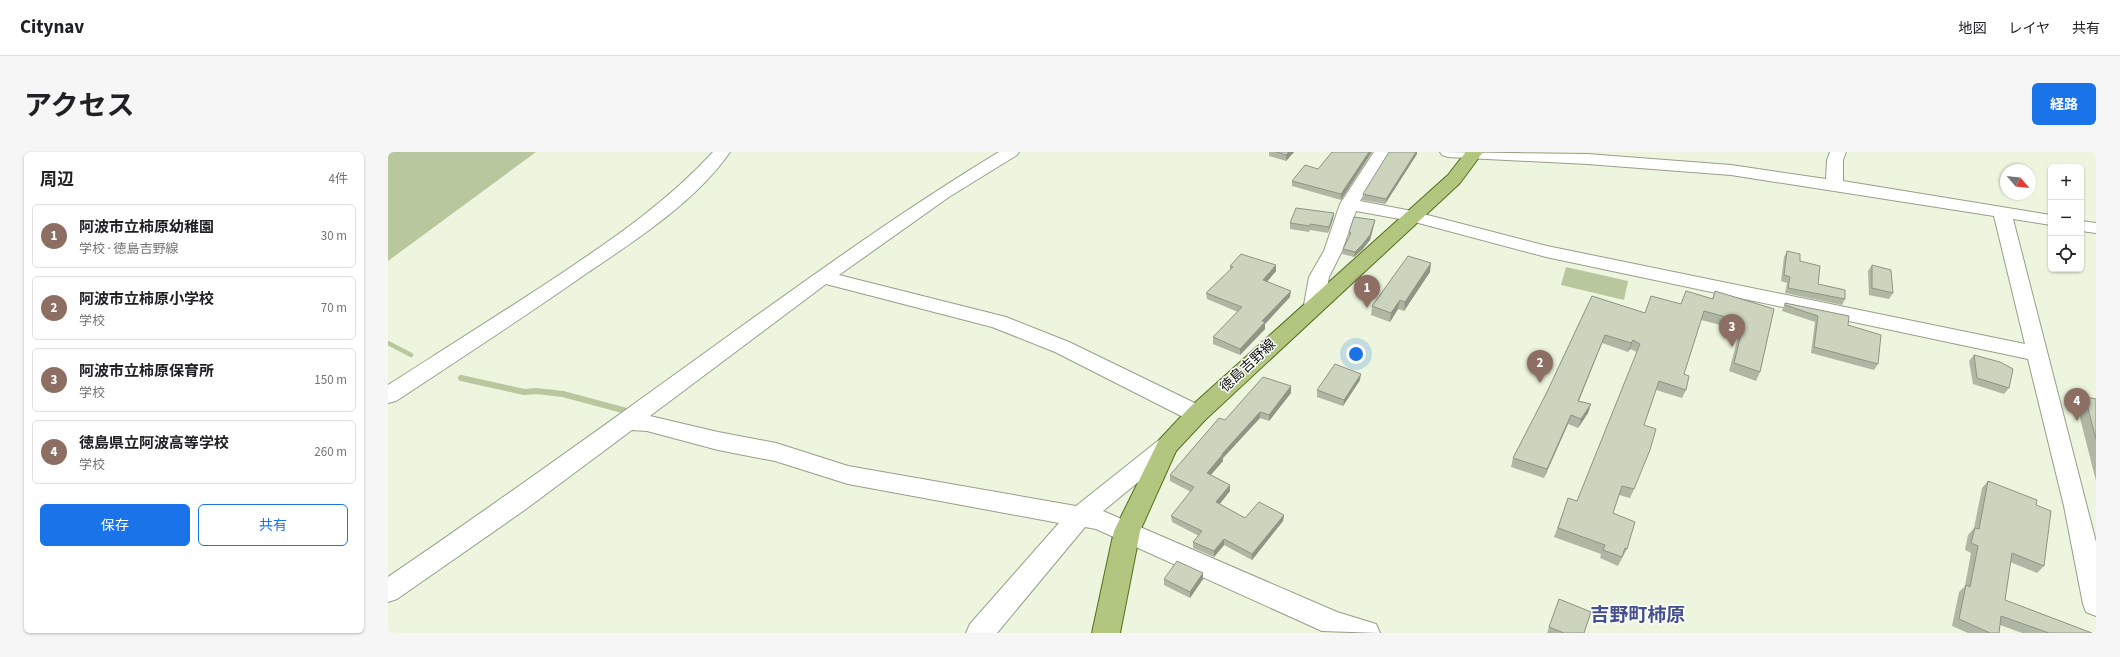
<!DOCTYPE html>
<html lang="ja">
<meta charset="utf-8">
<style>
:root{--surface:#fff;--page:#f6f6f6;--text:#202124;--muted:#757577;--line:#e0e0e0;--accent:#1a73e8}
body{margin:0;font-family:"Source Sans 3","Noto Sans JP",sans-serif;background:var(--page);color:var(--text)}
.controls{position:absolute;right:12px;top:12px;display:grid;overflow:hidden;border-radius:6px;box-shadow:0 1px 3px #0004}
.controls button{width:36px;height:36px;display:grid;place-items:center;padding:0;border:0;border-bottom:1px solid var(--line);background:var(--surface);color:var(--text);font:20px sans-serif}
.compass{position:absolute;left:1612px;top:12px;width:36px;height:36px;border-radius:50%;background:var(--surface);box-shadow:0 1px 3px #0004;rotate:118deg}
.you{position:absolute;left:968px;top:202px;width:14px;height:14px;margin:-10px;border:3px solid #fff;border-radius:50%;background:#1a73e8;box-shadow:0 0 0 6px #1a73e833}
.badge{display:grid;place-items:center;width:26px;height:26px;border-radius:50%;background:var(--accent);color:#fff;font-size:13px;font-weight:700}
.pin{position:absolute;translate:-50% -33px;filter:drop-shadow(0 1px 2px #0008)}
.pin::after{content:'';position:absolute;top:21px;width:14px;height:12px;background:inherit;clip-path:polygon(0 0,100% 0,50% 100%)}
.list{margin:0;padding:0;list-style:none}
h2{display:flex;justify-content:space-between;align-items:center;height:52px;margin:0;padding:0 16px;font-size:17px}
h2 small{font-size:13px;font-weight:400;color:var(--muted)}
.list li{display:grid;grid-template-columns:26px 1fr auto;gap:12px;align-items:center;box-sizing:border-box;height:64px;margin:0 8px 8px;padding:0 8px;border:1px solid var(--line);border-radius:6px}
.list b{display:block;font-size:15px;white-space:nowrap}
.list p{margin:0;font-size:13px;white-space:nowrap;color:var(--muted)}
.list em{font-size:13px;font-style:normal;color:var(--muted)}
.actions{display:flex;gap:8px;padding:12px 16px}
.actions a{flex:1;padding:9px 0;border:1px solid var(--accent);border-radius:6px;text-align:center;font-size:14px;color:var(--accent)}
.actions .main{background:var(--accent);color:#fff}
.icon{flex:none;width:22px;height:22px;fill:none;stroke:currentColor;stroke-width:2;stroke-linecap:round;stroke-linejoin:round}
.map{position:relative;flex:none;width:1708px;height:481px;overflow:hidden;border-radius:6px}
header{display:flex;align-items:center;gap:24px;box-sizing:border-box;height:56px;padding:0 20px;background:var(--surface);border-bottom:1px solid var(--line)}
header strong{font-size:19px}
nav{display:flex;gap:22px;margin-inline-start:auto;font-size:14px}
.intro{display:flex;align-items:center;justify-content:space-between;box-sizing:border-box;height:96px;padding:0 24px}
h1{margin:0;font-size:28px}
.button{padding:10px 18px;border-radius:6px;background:var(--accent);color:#fff;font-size:14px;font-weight:700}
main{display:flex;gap:24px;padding:0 24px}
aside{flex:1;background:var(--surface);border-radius:6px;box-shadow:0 1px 3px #0004}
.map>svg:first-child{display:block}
.water{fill:#b8c79e}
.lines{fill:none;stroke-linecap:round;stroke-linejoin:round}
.stream-far1{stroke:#b8c79e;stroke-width:4.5}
.stream{stroke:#b8c79e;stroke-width:6}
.minor-casing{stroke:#979f89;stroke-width:2}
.major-casing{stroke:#576e1e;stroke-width:2}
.minor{fill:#fff;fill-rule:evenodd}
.major{fill:#b2c67f;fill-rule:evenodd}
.wall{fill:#afb6a3}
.shaded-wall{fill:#8f9485}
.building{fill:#ccd4be;stroke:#8f9485}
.labels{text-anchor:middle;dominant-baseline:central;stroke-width:3;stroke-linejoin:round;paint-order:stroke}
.street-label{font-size:14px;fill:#0e1109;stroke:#fff}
.near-quarter-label{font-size:19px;font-weight:bold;fill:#44508c;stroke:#fff}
</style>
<header>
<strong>Citynav</strong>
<nav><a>地図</a><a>レイヤ</a><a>共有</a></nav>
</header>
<div class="intro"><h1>アクセス</h1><a class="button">経路</a></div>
<main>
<aside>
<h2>周辺<small>4件</small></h2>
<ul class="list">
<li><span class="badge" style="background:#8d6e63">1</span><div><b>阿波市立柿原幼稚園</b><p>学校 · 徳島吉野線</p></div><em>30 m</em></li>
<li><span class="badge" style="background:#8d6e63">2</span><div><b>阿波市立柿原小学校</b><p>学校</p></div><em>70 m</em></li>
<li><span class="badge" style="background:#8d6e63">3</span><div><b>阿波市立柿原保育所</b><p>学校</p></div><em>150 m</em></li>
<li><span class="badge" style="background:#8d6e63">4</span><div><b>徳島県立阿波高等学校</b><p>学校</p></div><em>260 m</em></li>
</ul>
<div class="actions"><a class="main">保存</a><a>共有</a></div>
</aside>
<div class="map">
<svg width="1708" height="481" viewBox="0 0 1708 481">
<rect width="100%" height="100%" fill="#edf5de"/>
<g class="water">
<path d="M0,0H148L0,109Z"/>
<path d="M1178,115L1240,129L1236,148L1173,133Z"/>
</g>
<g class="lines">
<path class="stream-far1" d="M0,191L23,203"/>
<path class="stream" d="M73,226L136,240L148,239L175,242L242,260"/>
<defs>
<g id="minor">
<path d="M325,0H342C309,48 250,87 202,119C138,164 73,206 8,249L0,251V233C58,196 117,159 174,121C228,85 281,48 325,0Z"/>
<path d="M611,0H631L629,3L561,45L451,123L618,165L681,190L817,256L820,262L817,268L809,270L801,268L667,200L604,175L438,132L262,264L330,280L388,291L460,314L688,354L771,288L779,285L787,288L791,294L787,300L715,359L949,460L988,472L992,481L934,479L708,377L697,375L609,481H578L582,472L671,371L460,332L387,309L330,298L259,279L244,278L138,357L9,447L0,450V425C107,352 213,276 318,200C414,131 510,61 611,0Z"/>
<path d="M986,0H1002L972,49L1024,59L1159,94L1637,192L1606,64L1343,23L1199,12L1060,5L1054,3L1052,0L1199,2L1343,13L1438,27L1439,8L1442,0H1458L1455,8V29L1663,63V73L1625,67L1708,390V464L1698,460L1695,452L1676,354L1640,207L1158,105L1023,69L968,59L954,99L941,125L936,153L933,158L926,159L919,158L916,153L921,125L936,99L952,52Z"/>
<path d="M1693,69L1708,71V81L1693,79Z"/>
</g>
<path id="major" d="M1078,0H1095L1072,31L817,268L788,299L752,379L732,481H704L726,379L771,288L801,256L1060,23Z"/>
</defs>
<use href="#minor" class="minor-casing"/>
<use href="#major" class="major-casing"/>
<use href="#minor" class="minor"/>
<use href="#major" class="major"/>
</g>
<g class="wall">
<path d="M881,0H906L898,9L881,4Z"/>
<path d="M984,0L953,48L904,34V29L930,17Z"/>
<path d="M1029,2L997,52L974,48L975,42Z"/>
<path d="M946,61L945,67L940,81L922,78L921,80L902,77V71Z"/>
<path d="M987,68L986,73L982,88L974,98L966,105L954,102L955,97L961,85V80Z"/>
<path d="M1399,99L1412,109L1430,132L1457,147L1454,153L1397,141L1399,131L1393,129L1396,105Z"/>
<path d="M888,113V119L879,130L902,145L877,172V177L852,203L825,192V185L850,160L819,147L818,141L842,118V114Z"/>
<path d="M1484,113L1505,141L1501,147L1481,143L1480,119Z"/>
<path d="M1042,120L1016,159L1010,157L1002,170L983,163L984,154Z"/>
<path d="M1298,139L1324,147L1327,139L1386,157L1372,220L1368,229L1341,219L1352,178L1313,168L1296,222L1298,238L1294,246L1268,238L1256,273L1246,337L1242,346L1231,343L1225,361L1239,397L1230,414L1212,406L1213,402L1166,385L1180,346L1189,349L1249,200L1242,197L1240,200L1214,191L1191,249L1203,252L1200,261L1190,276L1180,272L1156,326L1123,315L1125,306L1158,242L1204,144L1257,161L1263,144L1293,152Z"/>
<path d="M1397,151L1460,173L1490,212L1486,218L1423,201L1427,170L1394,159Z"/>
<path d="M1586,203L1621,236L1616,242L1585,232L1581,209Z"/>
<path d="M972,228L955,254L929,245V238Z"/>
<path d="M903,241L881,269L872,266L835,306V309L823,323L842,333V339L832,352L857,366L896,363L895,369L864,408L836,393L826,405L805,396V390L811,384L784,370L783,364L803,340L782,329V323L837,268Z"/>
<path d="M1697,245L1708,247V329L1689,254Z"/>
<path d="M1600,329L1648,353L1656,414L1649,421L1622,410L1617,448L1704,481H1634L1612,473L1611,481H1580L1564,474L1571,440L1577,434L1583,401L1577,398L1580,383L1586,376L1594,336Z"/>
<path d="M776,427H815L802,446L776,433Z"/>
<path d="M1171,447L1196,481H1159Z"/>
</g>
<g class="shaded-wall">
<path d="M901,0H906L898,9V3Z"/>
<path d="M981,0H984L953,48V42Z"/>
<path d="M1028,0H1029V2L997,52L998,47Z"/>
<path d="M946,61L945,67L940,81L941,75Z"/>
<path d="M987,68L986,73L982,88L974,98L966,105L967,100Z"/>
<path d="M1043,111L1042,120L1016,159L1017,150Z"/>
<path d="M888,113V119L875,134V128Z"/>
<path d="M903,139L902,145L877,172V177L852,203V197L874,169Z"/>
<path d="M1012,148L1010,157L1002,170L1003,161Z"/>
<path d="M1217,183L1214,191L1187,257L1190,249Z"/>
<path d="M1245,188L1242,197L1240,200L1243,191Z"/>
<path d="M973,222L972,228L955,254L956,248Z"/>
<path d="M903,234V241L881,269V263Z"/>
<path d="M1203,252L1200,261L1190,276L1193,267Z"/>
<path d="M872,260V266L835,306V309L819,327V321L834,302Z"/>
<path d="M1183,263L1180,272L1156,326L1159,317Z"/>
<path d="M842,333V339L828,356V350Z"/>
<path d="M896,363L895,369L864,408V402Z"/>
<path d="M836,387V393L826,405V399Z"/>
<path d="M815,421V427L802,446V440Z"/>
</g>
<g class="building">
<path d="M888,0H901L898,3Z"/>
<path d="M944,0H981L953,42L904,29L917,13L930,17Z"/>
<path d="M1001,0H1028L998,47L975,42Z"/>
<path d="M908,56L946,61L941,75L922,72V74L902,71Z"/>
<path d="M966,65L987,68L982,83L974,93L967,100L955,97L963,81L961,80Z"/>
<path d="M1399,99L1412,102V109L1432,114L1430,132L1457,138V147L1400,136L1402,125L1396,123Z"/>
<path d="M853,102L888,113L875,128L903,139L874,169L877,170L852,197L825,185L854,155L818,141L845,115L842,114Z"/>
<path d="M1020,104L1043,111L1017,150L1012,148L1003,161L984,154Z"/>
<path d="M1484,113L1503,118L1505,141L1484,136Z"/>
<path d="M1298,139L1325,147L1327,139L1386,157L1372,220L1346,211L1356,170L1316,159L1296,222L1301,224L1298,238L1271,229L1256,273L1268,277L1262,298L1246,337L1234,334L1225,361L1247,370L1239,397L1237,396L1234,405L1215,398L1217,393L1170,376L1180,346L1189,349L1252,192L1245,188L1243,191L1217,183L1190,249L1203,252L1193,267L1183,263L1159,317L1125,306L1158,242L1204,144L1257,161L1263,144L1293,152Z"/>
<path d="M1397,151L1461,164L1460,173L1493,183L1490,212L1426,195L1430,164L1397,153Z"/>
<path d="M1586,203L1612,210L1625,217L1621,236L1589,226Z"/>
<path d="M947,212L973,222L956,248L929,238Z"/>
<path d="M875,225L903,234L881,263L872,260L834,302H835L819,321L842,333L828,350L857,366L871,350L896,363L864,402L836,387L826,399L805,390L814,379L783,364L806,335L782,323L831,266L837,268Z"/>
<path d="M1697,245L1708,247V287Z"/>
<path d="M1600,329L1649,348L1648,353L1663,359L1656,414L1624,401L1617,448L1704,481H1661L1613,464L1611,481H1602L1571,467L1578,433L1582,435L1590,394L1583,391L1587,376L1591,377Z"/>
<path d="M789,409L815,421L802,440L776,427Z"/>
<path d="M1171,447L1203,460L1196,481H1176L1161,475Z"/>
</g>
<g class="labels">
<g class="street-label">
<text transform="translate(860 214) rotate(-43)">徳島吉野線</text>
</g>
<g class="near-quarter-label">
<text x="1250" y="463">吉野町柿原</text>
</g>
</g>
</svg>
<div class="controls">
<button>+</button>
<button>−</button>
<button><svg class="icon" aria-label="locate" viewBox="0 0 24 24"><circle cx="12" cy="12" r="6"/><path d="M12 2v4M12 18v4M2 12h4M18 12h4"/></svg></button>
</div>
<svg class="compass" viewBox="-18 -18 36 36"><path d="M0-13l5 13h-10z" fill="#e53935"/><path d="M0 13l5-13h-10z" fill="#757577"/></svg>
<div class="you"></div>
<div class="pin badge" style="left:979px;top:156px;background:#8d6e63">1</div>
<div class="pin badge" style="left:1152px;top:231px;background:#8d6e63">2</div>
<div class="pin badge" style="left:1344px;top:195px;background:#8d6e63">3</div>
<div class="pin badge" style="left:1689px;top:269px;background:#8d6e63">4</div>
</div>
</main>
